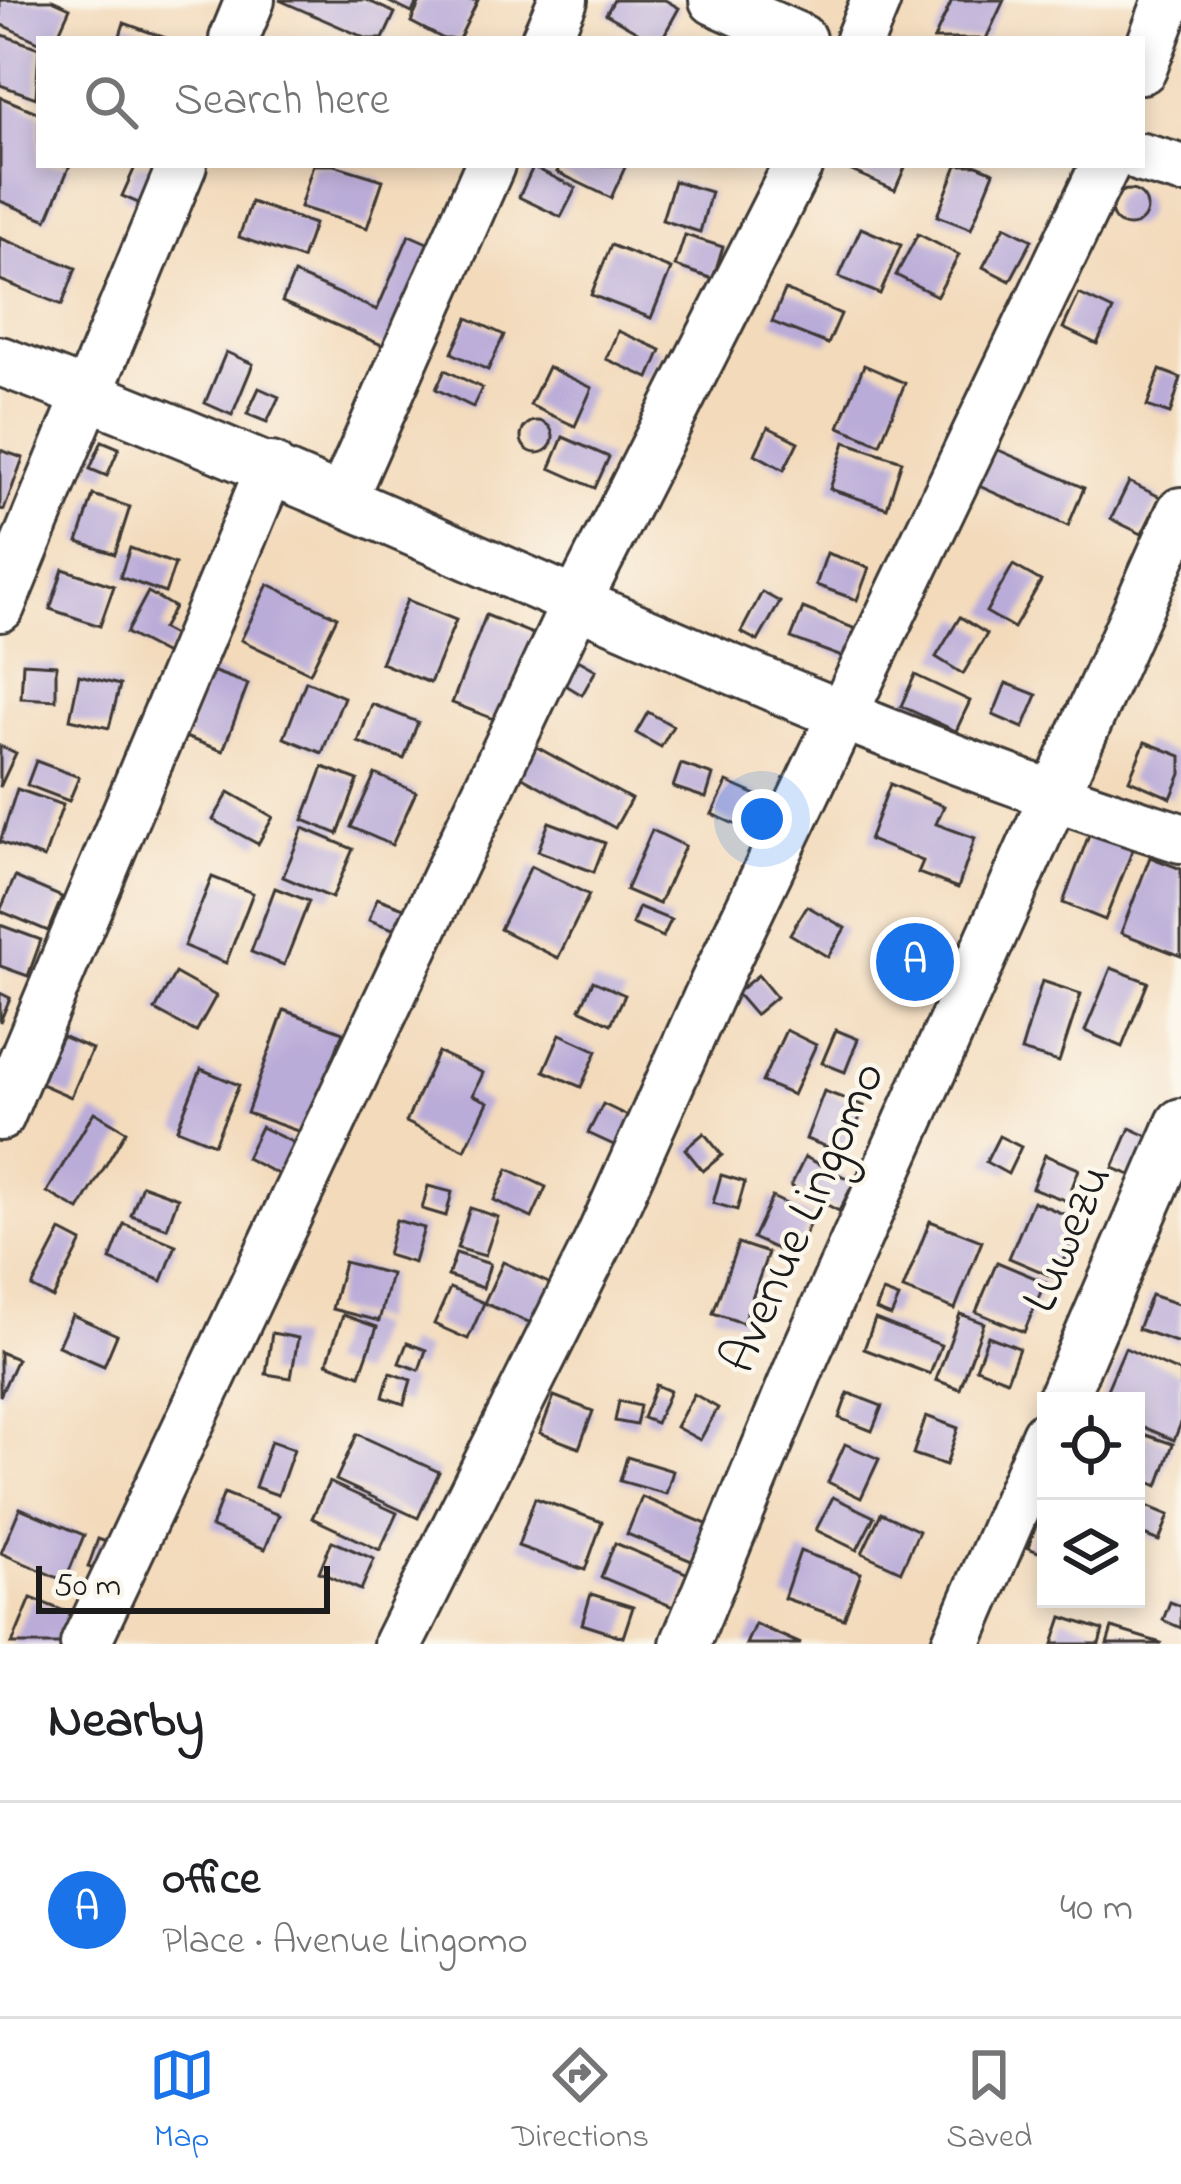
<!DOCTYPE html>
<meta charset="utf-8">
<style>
:root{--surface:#fff;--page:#f6f6f6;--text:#202124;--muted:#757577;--line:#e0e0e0;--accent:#1a73e8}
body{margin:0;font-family:"Indie Flower",sans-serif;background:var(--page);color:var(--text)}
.controls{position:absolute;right:36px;bottom:36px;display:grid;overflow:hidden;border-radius:0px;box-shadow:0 6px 18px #0003}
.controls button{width:108px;height:108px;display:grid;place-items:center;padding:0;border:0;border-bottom:3px solid var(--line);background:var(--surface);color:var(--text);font:60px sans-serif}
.scale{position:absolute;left:36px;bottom:30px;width:294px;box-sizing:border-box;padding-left:12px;border:6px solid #1c1c1c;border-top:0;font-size:33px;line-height:42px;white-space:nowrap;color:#1c1c1c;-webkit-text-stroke:9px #fbf7ec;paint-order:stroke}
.you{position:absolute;left:762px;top:819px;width:42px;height:42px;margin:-30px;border:9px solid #fff;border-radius:50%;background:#1a73e8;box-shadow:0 0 0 18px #1a73e833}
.badge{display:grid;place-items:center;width:78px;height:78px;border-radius:50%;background:var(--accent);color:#fff;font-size:39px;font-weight:700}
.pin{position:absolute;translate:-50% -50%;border:6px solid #fff;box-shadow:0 3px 12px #0006}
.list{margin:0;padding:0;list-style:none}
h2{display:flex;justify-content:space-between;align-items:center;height:156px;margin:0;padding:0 48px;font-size:51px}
h2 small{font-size:39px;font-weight:400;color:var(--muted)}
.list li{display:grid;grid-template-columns:78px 1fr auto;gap:36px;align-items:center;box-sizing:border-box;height:216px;padding:0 48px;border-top:3px solid var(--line)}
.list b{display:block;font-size:45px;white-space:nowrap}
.list p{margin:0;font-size:39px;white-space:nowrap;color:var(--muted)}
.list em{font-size:39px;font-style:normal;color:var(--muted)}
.icon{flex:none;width:66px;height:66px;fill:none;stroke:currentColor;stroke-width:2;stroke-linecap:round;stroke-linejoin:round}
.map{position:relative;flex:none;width:1181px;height:1644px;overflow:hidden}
.search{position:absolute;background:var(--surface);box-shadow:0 6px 18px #0003;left:36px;right:36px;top:36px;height:132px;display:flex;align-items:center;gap:30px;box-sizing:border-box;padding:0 42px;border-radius:0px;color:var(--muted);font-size:45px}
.sheet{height:372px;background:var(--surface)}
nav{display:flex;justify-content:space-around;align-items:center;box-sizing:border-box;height:168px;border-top:3px solid var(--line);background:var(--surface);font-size:33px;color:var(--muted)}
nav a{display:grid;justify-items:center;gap:6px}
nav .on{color:var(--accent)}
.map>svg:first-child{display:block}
.building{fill:#baacd8}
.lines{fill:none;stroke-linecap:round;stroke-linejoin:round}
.street-casing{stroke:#3c3834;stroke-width:54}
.street{stroke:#fff;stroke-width:48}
.labels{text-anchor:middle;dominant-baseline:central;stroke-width:9;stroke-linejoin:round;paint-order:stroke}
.street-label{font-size:51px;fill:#1c1c1c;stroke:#fbf7ec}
</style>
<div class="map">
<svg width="1181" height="1644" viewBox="0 0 1181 1644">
<rect width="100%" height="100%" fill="#fbf7ec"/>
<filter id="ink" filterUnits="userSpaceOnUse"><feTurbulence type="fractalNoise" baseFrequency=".00833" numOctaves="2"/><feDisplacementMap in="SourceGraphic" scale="24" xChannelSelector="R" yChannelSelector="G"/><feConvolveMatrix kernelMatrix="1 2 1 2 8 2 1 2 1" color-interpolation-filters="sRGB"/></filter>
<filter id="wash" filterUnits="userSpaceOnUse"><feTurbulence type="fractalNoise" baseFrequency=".004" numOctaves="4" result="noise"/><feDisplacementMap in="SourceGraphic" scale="48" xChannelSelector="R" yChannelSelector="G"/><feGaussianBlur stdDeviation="2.7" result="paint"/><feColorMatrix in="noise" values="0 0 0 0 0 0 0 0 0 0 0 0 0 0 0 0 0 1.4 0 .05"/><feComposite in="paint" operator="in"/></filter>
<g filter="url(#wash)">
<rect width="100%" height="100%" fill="#f3dabb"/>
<g id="blocks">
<g class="building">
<path d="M0,0H52L70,8L56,39L39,42L0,24Z"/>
<path d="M279,0H366L395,13L383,39H368Z"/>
<path d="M385,0H418L412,13Z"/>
<path d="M421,0H478L459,39H444L411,22Z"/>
<path d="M614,0H665L679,8L662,39H650L606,14Z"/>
<path d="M952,0H1004L986,39H934Z"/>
<path d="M124,23L166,38V39H119Z"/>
<path d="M0,34L39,48L36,98L0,85Z"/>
<path d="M0,97L39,113V165H70L47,220L0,201Z"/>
<path d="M136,165H150L168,173L152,209L122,196Z"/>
<path d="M313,165H334L383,180L367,228L300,207Z"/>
<path d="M560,165H626L611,198L557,172Z"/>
<path d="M838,165H906L895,190Z"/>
<path d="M957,165H977L994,172L971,229L937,216Z"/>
<path d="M533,167L576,188L561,217L519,197Z"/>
<path d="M674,181L711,192L700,232L662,220Z"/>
<circle cx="1129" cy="208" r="18"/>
<path d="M251,202L314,224L302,259L239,237Z"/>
<path d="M1005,226L1032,240L1010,281L983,267Z"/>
<path d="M861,228L901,245L880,294L839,277Z"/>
<path d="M918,234L959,255L937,296L896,275Z"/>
<path d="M409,235L441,249L398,352L282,302L294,274L377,310Z"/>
<path d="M685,235L723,247L713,279L675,266Z"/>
<path d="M0,238L76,268L62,305L0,280Z"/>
<path d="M611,245L671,269L651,318L591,295Z"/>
<path d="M785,290L841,314L828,344L772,322Z"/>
<path d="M1079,294L1113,310L1097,344L1063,328Z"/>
<path d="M468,318L504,335L488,370L452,353Z"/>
<path d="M618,331L661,350L649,378L606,359Z"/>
<path d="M226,352L253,364L232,415L205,403Z"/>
<path d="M864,365L905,383L880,444L839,427Z"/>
<path d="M548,367L592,388L575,426L530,405Z"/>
<path d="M445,370L482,388L473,407L436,389Z"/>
<path d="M1160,370L1181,378L1170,414L1147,406Z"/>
<path d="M259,388L279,397L267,422L247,414Z"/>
<circle cx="537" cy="437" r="16"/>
<path d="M768,427L798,442L784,470L755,454Z"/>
<path d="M563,437L609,457L595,488L550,468Z"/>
<path d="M102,441L119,448L107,476L90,469Z"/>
<path d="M845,442L902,461L887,508L830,489Z"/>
<path d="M994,448L1084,488L1068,526L977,485Z"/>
<path d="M0,450L23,458L4,510L0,509Z"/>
<path d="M1129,482L1160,497L1142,534L1111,519Z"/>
<path d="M93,495L130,507L115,554L78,542Z"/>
<path d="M130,548L175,564L165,593L120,577Z"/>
<path d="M827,553L869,568L857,600L816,585Z"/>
<path d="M1013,565L1041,581L1014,628L986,612Z"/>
<path d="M63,569L114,586L100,626L50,609Z"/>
<path d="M268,584L337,617L310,673L241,640Z"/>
<path d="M148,592L174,607L162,629L177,637L168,655L126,633Z"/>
<path d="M762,592L780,602L758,641L741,632Z"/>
<path d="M407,600L456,620L430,683L381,663Z"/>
<path d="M803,608L861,631L850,660L791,638Z"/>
<path d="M486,615L533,634L499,721L452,703Z"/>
<path d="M960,617L987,634L963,674L936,657Z"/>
<path d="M578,660L596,670L582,695L564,684Z"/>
<path d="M23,663L56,665V700L21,698Z"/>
<path d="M209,670L248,684L223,751L185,737Z"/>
<path d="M79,675L120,685L109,728L70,719Z"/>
<path d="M915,675L970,701L956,731L901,706Z"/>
<path d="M306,681L344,697L322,753L284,738Z"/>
<path d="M1006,683L1037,695L1023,728L993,715Z"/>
<path d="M372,704L418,722L404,759L358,742Z"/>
<path d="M648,712L673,726L661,747L636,733Z"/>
<path d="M1145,742L1181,756V774L1171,798L1129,780Z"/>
<path d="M533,745L631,799L615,828L517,774Z"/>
<path d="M0,746L16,753L0,787Z"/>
<path d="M36,761L79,777L69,801L27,785Z"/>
<path d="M681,764L713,775L706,798L673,787Z"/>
<path d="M323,767L358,780L338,834L303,820Z"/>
<path d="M375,774L416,792L392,845L351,827Z"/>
<path d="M727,782L765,799L750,831L712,814Z"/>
<path d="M890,784L944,806L936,824L975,838L958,888L918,873L923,861L869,840Z"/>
<path d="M17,789L63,805L44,858L0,842Z"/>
<path d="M229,792L273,817L258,844L213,820Z"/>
<path d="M549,822L605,843L594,872L538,851Z"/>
<path d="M303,828L353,849L332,898L283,877Z"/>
<path d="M652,830L685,846L659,904L626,890Z"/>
<path d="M1090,832L1133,849L1105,920L1063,903Z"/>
<path d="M1150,857L1181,869V956L1121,933Z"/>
<path d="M531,866L589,895L558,958L500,929Z"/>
<path d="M15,877L62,897L48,931L0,911Z"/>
<path d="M212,877L253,893L226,963L184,946Z"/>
<path d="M275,888L309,901L284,965L251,952Z"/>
<path d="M377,898L412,911L404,933L369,920Z"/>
<path d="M807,906L845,928L828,957L790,934Z"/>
<path d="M639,907L671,920L663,937L632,924Z"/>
<path d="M0,925L41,940L28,976L0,966Z"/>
<path d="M902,927L949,948L928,997L880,976Z"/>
<path d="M1111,968L1148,982L1122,1047L1085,1031Z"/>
<path d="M175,973L216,996L196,1032L155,1010Z"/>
<path d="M758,975L776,997L755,1015L736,993Z"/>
<path d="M593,981L625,995L611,1024L580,1009Z"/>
<path d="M1042,981L1081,994L1059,1062L1021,1051Z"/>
<path d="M0,993L10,998L0,1022Z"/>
<path d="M284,1010L343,1032L306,1134L247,1113Z"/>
<path d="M786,1030L816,1045L793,1095L762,1082Z"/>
<path d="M836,1030L858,1039L845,1072L822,1063Z"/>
<path d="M560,1034L597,1051L581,1087L544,1071Z"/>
<path d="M62,1036L92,1049L71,1097L41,1084Z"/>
<path d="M438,1052L483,1073L473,1095L488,1102L465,1150L406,1122Z"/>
<path d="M201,1069L239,1085L214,1144L177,1129Z"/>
<path d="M824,1091L864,1106L846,1154L806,1139Z"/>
<path d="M603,1104L640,1122L627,1151L588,1133Z"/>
<path d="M94,1112L126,1131L79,1210L47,1192Z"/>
<path d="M261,1127L296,1144L280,1175L246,1158Z"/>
<path d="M1130,1128L1156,1140L1140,1179L1113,1168Z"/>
<path d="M704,1133L722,1155L703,1171L685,1149Z"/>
<path d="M999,1136L1021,1147L1008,1174L986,1162Z"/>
<path d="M1045,1155L1079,1169L1067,1201L1032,1188Z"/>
<path d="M805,1157L854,1182L839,1211L791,1186Z"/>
<path d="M508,1169L546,1187L532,1218L494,1200Z"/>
<path d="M721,1175L745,1182L737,1210L713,1203Z"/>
<path d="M142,1185L178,1198L167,1228L131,1215Z"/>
<path d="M428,1186L452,1192L446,1216L422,1209Z"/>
<path d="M772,1197L813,1217L794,1257L753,1238Z"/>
<path d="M1033,1201L1080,1221L1056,1278L1009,1258Z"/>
<path d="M470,1208L498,1217L485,1256L457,1248Z"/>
<path d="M396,1220L424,1228L414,1263L387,1255Z"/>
<path d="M930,1221L982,1241L955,1309L903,1289Z"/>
<path d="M124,1224L176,1245L162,1281L110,1260Z"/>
<path d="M61,1231L82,1242L53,1298L32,1287Z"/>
<path d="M738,1243L768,1253L743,1323L713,1313Z"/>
<path d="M456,1253L490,1264L483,1288L448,1276Z"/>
<path d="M344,1262L391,1274L379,1321L332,1309Z"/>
<path d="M503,1262L555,1286L538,1326L484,1303Z"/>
<path d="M997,1262L1045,1282L1024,1332L976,1312Z"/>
<path d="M450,1288L484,1303L468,1339L434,1324Z"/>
<path d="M883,1292L899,1298L891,1316L876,1310Z"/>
<path d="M1151,1295L1181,1305L1179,1343L1138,1329Z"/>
<path d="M960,1314L984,1323L960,1389L936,1380Z"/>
<path d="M72,1315L117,1335L104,1366L58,1346Z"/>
<path d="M343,1315L377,1327L360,1375L327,1363Z"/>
<path d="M875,1319L941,1345L930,1374L864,1349Z"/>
<path d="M272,1333L298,1338L291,1378L266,1374Z"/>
<path d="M988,1336L1019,1348L1007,1380L976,1368Z"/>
<path d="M407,1343L426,1350L419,1370L399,1363Z"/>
<path d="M1125,1348L1181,1373V1423L1174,1440L1136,1424V1401H1102Z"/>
<path d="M0,1352L17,1359L0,1396Z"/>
<path d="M390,1373L411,1380L404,1404L383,1397Z"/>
<path d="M656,1385L670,1391L656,1423L643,1418Z"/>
<path d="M848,1393L882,1406L872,1431L839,1418Z"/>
<path d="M694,1394L718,1408L700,1440L676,1427Z"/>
<path d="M554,1396L593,1411L579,1448L540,1433Z"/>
<path d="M619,1401L640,1406L636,1425L615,1421Z"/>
<path d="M926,1416L958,1428L946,1465L913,1454Z"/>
<path d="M357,1434L439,1472L418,1518L336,1480Z"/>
<path d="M1146,1435L1173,1444L1158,1486L1136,1477V1463Z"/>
<path d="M271,1441L294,1449L278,1495L255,1487Z"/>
<path d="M845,1444L879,1459L861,1498L828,1482Z"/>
<path d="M627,1457L673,1471L666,1494L620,1481Z"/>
<path d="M329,1482L397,1513L380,1550L312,1518Z"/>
<path d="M224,1493L279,1515L265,1549L211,1527Z"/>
<path d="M642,1497L709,1525L694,1562L627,1534Z"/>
<path d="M833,1497L874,1517L857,1550L816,1530Z"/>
<path d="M535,1498L602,1522L585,1570L518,1546Z"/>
<path d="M1144,1505L1169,1515L1159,1541L1136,1532Z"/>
<path d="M20,1508L84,1535L65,1581L1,1553Z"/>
<path d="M1042,1509L1046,1511V1555L1028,1548Z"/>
<path d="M881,1513L919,1531L901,1571L862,1553Z"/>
<path d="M98,1539L117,1546L108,1574L88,1567Z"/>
<path d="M332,1541L374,1559L361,1590L319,1572Z"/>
<path d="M615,1543L691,1575L678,1609L601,1577Z"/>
<path d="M800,1551L861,1573L844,1619L784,1598Z"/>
<path d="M591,1594L633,1607L623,1637L582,1624Z"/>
<path d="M31,1598L77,1616L66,1644H12Z"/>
<path d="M1170,1602L1181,1606V1628L1163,1620Z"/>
<path d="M1062,1617L1103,1630L1099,1644H1053Z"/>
<path d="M755,1624L801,1644H746Z"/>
<path d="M1112,1628L1161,1643L1160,1644H1107Z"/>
</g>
</g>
</g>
<g filter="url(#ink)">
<use href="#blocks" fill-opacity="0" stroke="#3c3834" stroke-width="3"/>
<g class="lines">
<defs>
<g id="street">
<path d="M714,0L801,39"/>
<path d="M234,39L250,0"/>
<path d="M546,39L563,0"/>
<path d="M860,39L876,0"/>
<path d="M1142,69L1168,0"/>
<path d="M1142,158L1181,169"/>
<path d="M0,361C398,510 775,710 1181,838"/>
<path d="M342,499L490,165"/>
<path d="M0,607L182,165"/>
<path d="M0,1116L271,467"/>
<path d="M1061,1401L1181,1123"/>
<path d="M85,1644L576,603L798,165"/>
<path d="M398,1644L599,1241L713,986L1105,165"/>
<path d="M685,1644L805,1354L1181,512"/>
<path d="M956,1644L1046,1435"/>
</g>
</defs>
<use href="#street" class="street-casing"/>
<use href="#street" class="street"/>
</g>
</g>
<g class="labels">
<g class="street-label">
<text transform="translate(805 1218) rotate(-66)">Avenue Lingomo</text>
<text transform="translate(1069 1239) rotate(-67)">Luwezu</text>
</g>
</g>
</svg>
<div class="controls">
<button><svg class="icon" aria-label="locate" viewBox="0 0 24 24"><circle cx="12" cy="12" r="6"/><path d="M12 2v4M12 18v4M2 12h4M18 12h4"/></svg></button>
<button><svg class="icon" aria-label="layers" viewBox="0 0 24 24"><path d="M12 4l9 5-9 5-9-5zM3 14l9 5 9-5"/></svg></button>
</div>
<div class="scale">50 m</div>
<div class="you"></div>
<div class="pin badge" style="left:915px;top:962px">A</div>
<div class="search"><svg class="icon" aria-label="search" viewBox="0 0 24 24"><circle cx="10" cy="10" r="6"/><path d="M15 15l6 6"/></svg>Search here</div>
</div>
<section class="sheet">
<h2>Nearby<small></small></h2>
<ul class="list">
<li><span class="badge">A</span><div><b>office</b><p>Place · Avenue Lingomo</p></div><em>40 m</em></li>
</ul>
</section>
<nav>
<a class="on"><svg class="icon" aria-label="map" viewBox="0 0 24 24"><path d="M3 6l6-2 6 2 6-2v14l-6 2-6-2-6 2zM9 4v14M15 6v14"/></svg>Map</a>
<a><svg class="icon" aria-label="directions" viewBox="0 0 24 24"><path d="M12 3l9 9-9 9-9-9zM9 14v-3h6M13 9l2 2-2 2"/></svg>Directions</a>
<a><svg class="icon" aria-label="saved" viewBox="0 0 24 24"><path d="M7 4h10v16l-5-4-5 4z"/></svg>Saved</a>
</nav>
